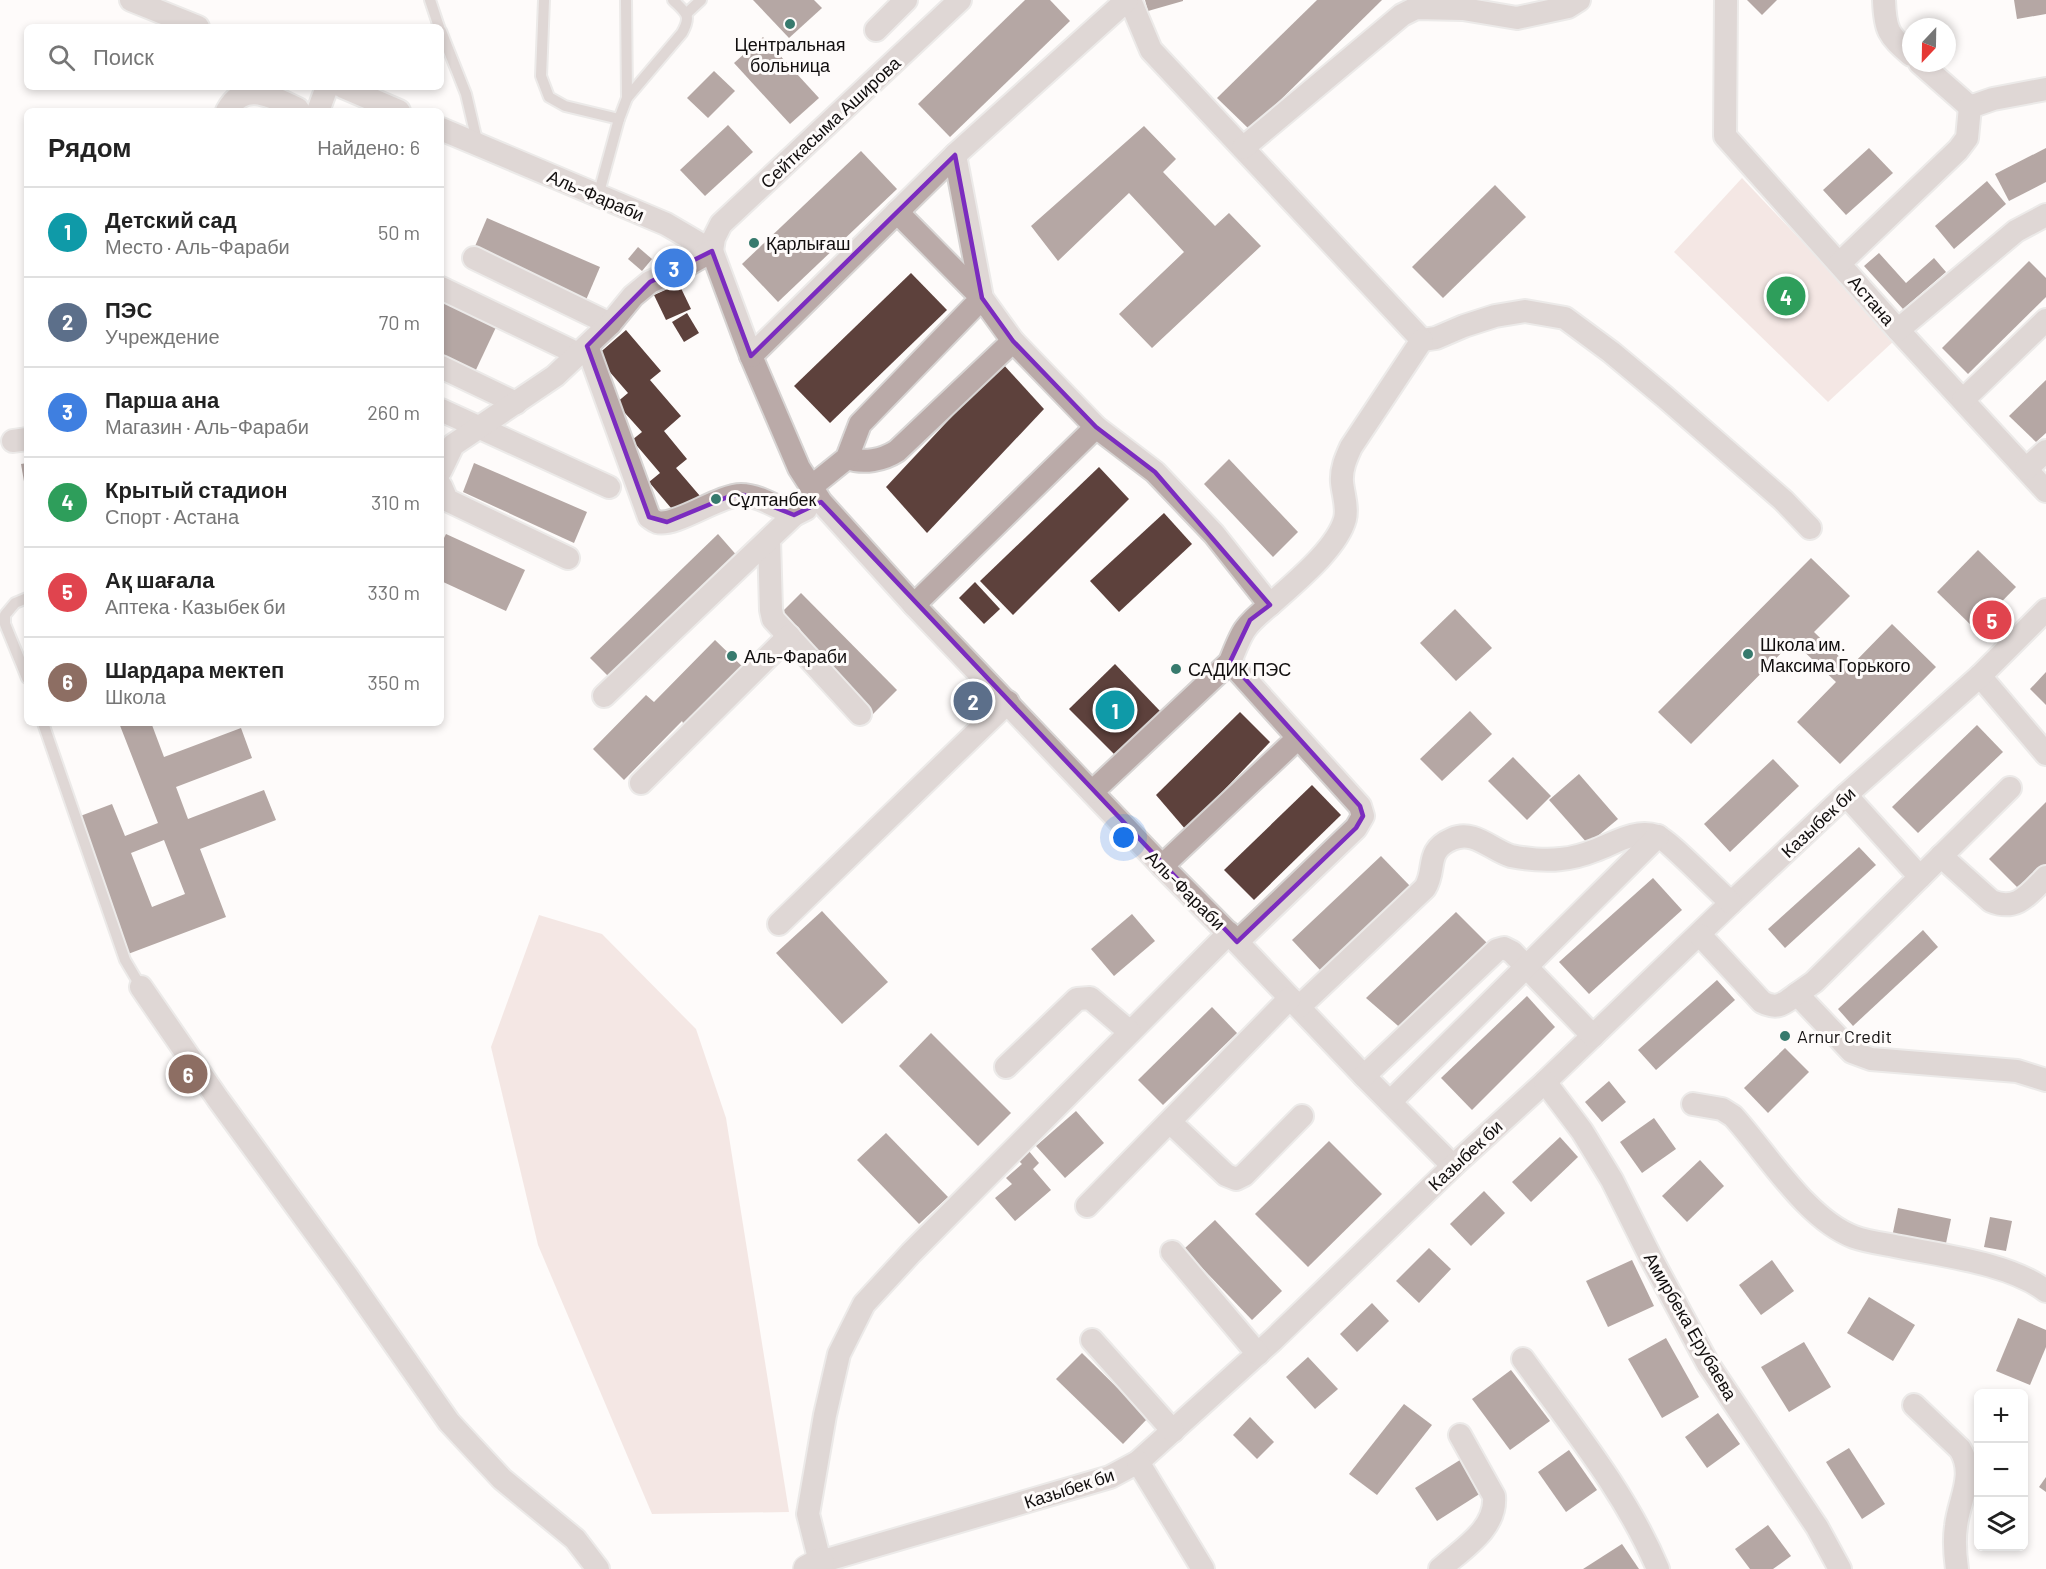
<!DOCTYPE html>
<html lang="ru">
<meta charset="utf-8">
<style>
:root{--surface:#fff;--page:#f2f2f2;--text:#222;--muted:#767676;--line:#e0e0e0;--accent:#7c3aed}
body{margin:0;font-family:Barlow,sans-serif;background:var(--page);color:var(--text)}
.controls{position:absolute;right:18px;bottom:18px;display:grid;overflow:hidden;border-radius:9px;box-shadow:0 3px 9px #0003}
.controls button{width:54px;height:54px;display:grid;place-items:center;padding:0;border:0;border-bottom:2px solid var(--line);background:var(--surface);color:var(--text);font:30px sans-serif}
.compass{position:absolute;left:1902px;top:18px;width:54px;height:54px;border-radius:50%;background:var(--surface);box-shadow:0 3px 9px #0003;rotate:202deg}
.you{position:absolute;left:1124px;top:838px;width:21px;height:21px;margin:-15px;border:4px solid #fff;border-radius:50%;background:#1a73e8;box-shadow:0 0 0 9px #1a73e833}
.badge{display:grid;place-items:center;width:39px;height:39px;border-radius:50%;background:var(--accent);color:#fff;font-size:20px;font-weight:700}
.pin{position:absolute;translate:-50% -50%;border:3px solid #fff;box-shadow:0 2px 6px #0006}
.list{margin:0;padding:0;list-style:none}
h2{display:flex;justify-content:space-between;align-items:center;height:78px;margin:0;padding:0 24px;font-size:26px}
h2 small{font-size:20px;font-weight:400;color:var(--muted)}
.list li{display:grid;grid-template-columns:39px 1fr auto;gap:18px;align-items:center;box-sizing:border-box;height:90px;padding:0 24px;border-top:2px solid var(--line)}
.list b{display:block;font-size:22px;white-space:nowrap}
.list p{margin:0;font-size:20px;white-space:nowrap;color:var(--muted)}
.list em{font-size:20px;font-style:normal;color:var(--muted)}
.icon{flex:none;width:33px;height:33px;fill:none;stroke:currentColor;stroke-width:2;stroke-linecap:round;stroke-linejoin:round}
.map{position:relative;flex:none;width:2046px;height:1569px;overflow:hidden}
.search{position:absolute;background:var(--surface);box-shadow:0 3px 9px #0003;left:24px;top:24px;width:420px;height:66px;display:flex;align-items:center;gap:15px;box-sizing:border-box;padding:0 21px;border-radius:9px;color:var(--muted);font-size:22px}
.panel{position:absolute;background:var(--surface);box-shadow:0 3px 9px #0003;left:24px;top:108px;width:420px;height:618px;border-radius:9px}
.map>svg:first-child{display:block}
.green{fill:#e9cfcb}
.building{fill:#5d413c;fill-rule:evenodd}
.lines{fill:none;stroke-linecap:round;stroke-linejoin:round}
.service-casing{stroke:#d8d5d4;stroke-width:14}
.minor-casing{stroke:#d8d5d4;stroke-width:26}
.tertiary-casing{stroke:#d8d5d4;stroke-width:30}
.service{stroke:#baaaa8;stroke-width:10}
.minor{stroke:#baaaa8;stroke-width:22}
.tertiary{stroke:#baaaa8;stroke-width:27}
.marked{fill:none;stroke:#7b2cbf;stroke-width:4.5;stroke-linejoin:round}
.poi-dot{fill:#377a6d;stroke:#fefbfa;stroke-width:2}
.labels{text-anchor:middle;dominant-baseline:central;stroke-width:6;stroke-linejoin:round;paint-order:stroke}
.poi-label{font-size:18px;fill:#120f0f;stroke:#fefbfa;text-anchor:start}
.street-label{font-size:18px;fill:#120f0f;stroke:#fefbfa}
</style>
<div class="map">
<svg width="2046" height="1569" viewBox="0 0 2046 1569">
<rect width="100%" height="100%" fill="#fefbfa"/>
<g class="green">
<path d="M1742,178L1895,340L1828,402L1674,252Z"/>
<path d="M539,915L602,934L696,1029L726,1118L789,1512L652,1514L538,1245L491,1047Z"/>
</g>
<g class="building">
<path d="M753,0H814L822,8L789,38Z"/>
<path d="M1025,0H1050L1070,21L950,137L918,104Z"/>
<path d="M1145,0H1183V1L1148,11Z"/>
<path d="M1317,0H1382L1250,130L1217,98Z"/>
<path d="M1747,0H1777L1762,15Z"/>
<path d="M2014,0H2046V14L2017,19Z"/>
<path d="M763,37L819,98L790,124L734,63Z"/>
<path d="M714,71L735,91L708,118L687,98Z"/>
<path d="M728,125L753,152L705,196L680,170Z"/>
<path d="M1144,126L1176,159L1163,172L1215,226L1229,213L1261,246L1152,348L1119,314L1184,252L1129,193L1058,261L1031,226Z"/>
<path d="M1869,148L1893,173L1846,215L1823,190Z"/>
<path d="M2046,148V182L2009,201L1995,174Z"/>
<path d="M861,151L897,189L778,302L742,264Z"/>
<path d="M1987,181L2006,204L1954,249L1935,226Z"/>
<path d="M1495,185L1526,217L1443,298L1412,267Z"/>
<path d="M487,218L600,267L586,300L473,251Z"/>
<path d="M638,247L652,259L642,271L628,259Z"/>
<path d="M1879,253L1906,283L1934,258L1946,272L1903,309L1864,266Z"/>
<path d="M2029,261L2046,278V297L1968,374L1942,348Z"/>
<path d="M911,273L947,310L830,423L794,386Z"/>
<path d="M679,284L691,309L666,320L654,295Z"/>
<path d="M441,297L498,323L474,374L441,358Z"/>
<path d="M687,313L699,333L684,342L672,322Z"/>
<path d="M626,330L661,371L650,380L681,416L664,431L687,459L676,468L700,496L677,515L649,482L660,473L632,440L642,432L616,403L628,393L596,356Z"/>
<path d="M1002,363L1044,409L927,533L886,487Z"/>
<path d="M2046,380V433L2036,442L2009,416Z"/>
<path d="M1229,459L1298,532L1273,557L1204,484Z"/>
<path d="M27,463V493H26L21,464Z"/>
<path d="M474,463L587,512L574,543L463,492Z"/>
<path d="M1099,467L1129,499L1013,615L980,581Z"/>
<path d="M1164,513L1192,544L1119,612L1090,581Z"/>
<path d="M446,534L525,570L506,611L441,581V544Z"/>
<path d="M718,534L739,558L612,680L590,658Z"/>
<path d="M1978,550L2016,587L1975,629L1937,592Z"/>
<path d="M1811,558L1850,596L1814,632L1850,667L1892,624L1936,667L1840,764L1797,722L1836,682L1793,641L1691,744L1658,712Z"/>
<path d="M975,582L1000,609L984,624L959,598Z"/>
<path d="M801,593L897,690L873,714L777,617Z"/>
<path d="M1455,609L1492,648L1456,681L1420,643Z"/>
<path d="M715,640L745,669L686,729L682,721L624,780L593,749L646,695L654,702Z"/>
<path d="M1115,664L1160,711L1115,755L1069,709Z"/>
<path d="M2046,672V705L2030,689Z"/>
<path d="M1470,711L1492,734L1442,781L1420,759Z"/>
<path d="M1240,712L1270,742L1186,830L1156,795Z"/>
<path d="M119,723H157L152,725L164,757L241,728L252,758L176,787L188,819L264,790L276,820L200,849L226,917L128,954L75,818L112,804L125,836L158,823ZM164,840L185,894L152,907L131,853Z"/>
<path d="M1977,725L2003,752L1918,833L1892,807Z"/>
<path d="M1513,757L1551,796L1527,820L1488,781Z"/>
<path d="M1773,759L1799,786L1730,852L1704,824Z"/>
<path d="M1579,774L1618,819L1588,844L1549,800Z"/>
<path d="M1312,785L1341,815L1254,900L1224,870Z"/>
<path d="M2046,802V864L2020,890L1989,859Z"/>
<path d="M1859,847L1876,865L1785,948L1768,929Z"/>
<path d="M1381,856L1410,886L1321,971L1292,940Z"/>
<path d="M1653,878L1682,910L1589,994L1559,962Z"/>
<path d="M822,911L888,982L842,1024L776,953Z"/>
<path d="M1456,912L1489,945L1404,1031L1366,998Z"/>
<path d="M1132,914L1155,941L1114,976L1091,949Z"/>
<path d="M1923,930L1938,947L1853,1026L1838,1009Z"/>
<path d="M1717,980L1735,1000L1656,1070L1638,1050Z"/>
<path d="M1527,996L1555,1027L1472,1110L1441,1078Z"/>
<path d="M1212,1007L1237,1033L1163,1105L1138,1080Z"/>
<path d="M931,1033L1011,1113L978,1146L899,1066Z"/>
<path d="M1785,1048L1809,1072L1768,1113L1744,1088Z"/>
<path d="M1609,1081L1626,1102L1602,1122L1585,1102Z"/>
<path d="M1076,1111L1104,1143L1065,1178L1036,1146Z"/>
<path d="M1654,1118L1676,1149L1642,1173L1620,1142Z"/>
<path d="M886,1133L948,1197L919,1224L857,1160Z"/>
<path d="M1560,1137L1578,1157L1531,1202L1512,1182Z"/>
<path d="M1329,1141L1382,1194L1308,1267L1255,1214Z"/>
<path d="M1028,1150L1039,1163L1033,1169L1051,1190L1015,1221L995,1198L1012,1184L1006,1178L1022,1164L1017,1159Z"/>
<path d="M1700,1160L1724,1186L1687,1222L1662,1196Z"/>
<path d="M1484,1191L1505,1213L1471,1246L1450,1224Z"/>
<path d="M1898,1208L1951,1219L1944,1253L1891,1242Z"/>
<path d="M1990,1217L2012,1221L2006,1251L1984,1247Z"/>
<path d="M1215,1220L1282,1291L1252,1320L1184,1249Z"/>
<path d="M1429,1248L1451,1269L1419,1303L1396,1281Z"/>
<path d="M1632,1260L1654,1306L1608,1327L1586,1281Z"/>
<path d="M1772,1260L1794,1291L1761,1315L1739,1285Z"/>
<path d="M1869,1297L1915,1325L1893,1361L1847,1333Z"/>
<path d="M1372,1303L1389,1321L1357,1352L1340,1334Z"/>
<path d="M2018,1318L2046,1330V1347L2030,1385L1996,1371Z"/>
<path d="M1666,1338L1699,1397L1662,1418L1628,1359Z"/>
<path d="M1804,1342L1831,1387L1789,1412L1761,1367Z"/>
<path d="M1082,1353L1148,1418L1123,1444L1056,1379Z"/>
<path d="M1308,1357L1338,1389L1315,1409L1286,1377Z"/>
<path d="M1511,1370L1550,1421L1510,1450L1472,1399Z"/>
<path d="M1404,1404L1432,1425L1377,1495L1349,1474Z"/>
<path d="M1718,1413L1740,1444L1707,1468L1685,1437Z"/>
<path d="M1250,1417L1274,1442L1257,1459L1233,1435Z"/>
<path d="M1849,1448L1885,1504L1862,1519L1826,1462Z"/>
<path d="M1569,1450L1597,1490L1566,1512L1538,1472Z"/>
<path d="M1460,1460L1481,1493L1437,1521L1415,1488Z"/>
<path d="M2046,1477V1492L2039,1487Z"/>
<path d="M1768,1525L1791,1556L1773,1569H1750L1735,1549Z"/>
<path d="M1622,1544L1639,1569H1583Z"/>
</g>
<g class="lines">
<defs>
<g id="service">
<path d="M430,0L439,27"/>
<path d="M544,0L541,76L549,97L565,106L619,119"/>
<path d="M687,13L701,0"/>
<path d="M441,31L466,94L478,145"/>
<path d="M627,98L682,33C692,15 686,13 673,0"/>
<path d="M598,196L619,119L627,98L626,0"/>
<path d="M27,598L15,603L5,615V624L27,678"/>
<path d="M43,723L125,960L141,987"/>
</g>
<g id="minor">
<path d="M131,0L198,27"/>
<path d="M1130,0L1151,50L1422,340L1436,338L1464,326L1495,316L1525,311L1565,318L1611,352L1665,397L1783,500L1810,528"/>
<path d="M1726,0L1725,136L1898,330L2046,491"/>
<path d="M1884,0C1885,30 1888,35 1911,55"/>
<path d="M876,30L906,0"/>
<path d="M1920,63L1970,107"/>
<path d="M343,87L399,111"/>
<path d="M227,111C244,79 274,98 298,109"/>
<path d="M318,111L327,87"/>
<path d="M441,129L666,224L712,251L751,356L799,468L821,502L914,605L1162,866L1237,942L1364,1076L1453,1166"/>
<path d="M1243,148L1402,15L1416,8L1463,9L1517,18L1568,7L1579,0"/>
<path d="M955,155L982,298L1013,341L1096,427L1155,472L1214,534L1270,605C1244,626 1242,631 1230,662L1092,792"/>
<path d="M712,251L714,238L721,224L960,0"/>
<path d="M474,258L610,324"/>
<path d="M1840,263L1958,150L1967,138L1970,107L1993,99L2046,89"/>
<path d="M441,288L578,354"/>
<path d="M1898,330L2016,231L2046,215"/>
<path d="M587,346L649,517C652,519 654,521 657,522C676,527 719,495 741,495C759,495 778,508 794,515"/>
<path d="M751,356L955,155L1127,0"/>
<path d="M441,367L516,403"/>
<path d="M1963,400L2046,320"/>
<path d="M441,410L609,487"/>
<path d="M13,441L27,439"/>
<path d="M847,458C864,464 883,460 897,451L1013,341"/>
<path d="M2026,469L2046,451"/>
<path d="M441,470L453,445L555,376L610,324L633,296L650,282L682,268L712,251"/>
<path d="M441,486L447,500L568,558"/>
<path d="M811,487L847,458L860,424L982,298L897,212"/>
<path d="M769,539L771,610L773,619L860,714"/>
<path d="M914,605L1096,427"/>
<path d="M1270,605C1293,584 1337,549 1345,519C1348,507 1343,494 1342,482C1341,469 1346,458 1351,447L1422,340"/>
<path d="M1230,662L1360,806L1363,816L1356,828L1237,942"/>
<path d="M1980,676L2046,754"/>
<path d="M604,696L794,515L806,509"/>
<path d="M641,783L789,636"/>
<path d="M1846,795L1920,877"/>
<path d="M1941,856L1991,901C2017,912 2029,894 2046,877"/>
<path d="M1162,866L1298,738"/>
<path d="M779,924L1008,702"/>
<path d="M1229,933L911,1253L864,1304L839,1354L825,1415L808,1514L820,1562L1110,1477L1138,1462L1273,1340L1453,1166L1545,1082L1731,903L1846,795L1980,676L2046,610"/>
<path d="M1700,935L1762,1002C1778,1010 1783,1004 1797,994L1852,1052L1871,1059L2017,1071L2046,1080"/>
<path d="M141,987L218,1099L347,1276L449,1422L502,1479L575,1539L598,1569"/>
<path d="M1797,994L1814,982L2010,788"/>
<path d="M1299,1007L1425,888C1437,869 1424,851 1452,839C1474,829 1491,850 1511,856C1525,859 1546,861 1561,859C1572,858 1586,854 1596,850C1615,843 1635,829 1657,836C1666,838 1720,893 1731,903"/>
<path d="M1006,1067L1077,999L1090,998L1130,1032"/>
<path d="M1364,1076L1497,950L1504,948L1512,952L1593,1036"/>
<path d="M1545,1082L1582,1131L1612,1180L1651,1258L1708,1364L1817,1527L1840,1569"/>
<path d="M1390,1102L1658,836"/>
<path d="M1693,1104L1722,1109L1733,1116C1767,1153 1806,1219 1854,1237C1865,1241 1878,1243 1890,1245C1936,1255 2009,1262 2046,1291"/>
<path d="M1170,1122L1226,1175L1236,1179L1244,1175L1302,1116"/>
<path d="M1087,1206L1290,998"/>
<path d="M1172,1252L1258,1354"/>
<path d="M1092,1340L1173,1431"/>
<path d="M1523,1359C1571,1426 1626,1493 1658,1569"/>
<path d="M1914,1405L1960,1449C1976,1475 1959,1499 1956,1526C1954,1540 1955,1555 1957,1569"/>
<path d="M1138,1462L1203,1569"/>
<path d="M1440,1569C1462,1549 1497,1529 1494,1496L1460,1435"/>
</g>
<path id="tertiary" d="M807,1569L820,1562"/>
</defs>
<use href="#service" class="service-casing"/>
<use href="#minor" class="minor-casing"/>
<use href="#tertiary" class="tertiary-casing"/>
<use href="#service" class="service"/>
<use href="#minor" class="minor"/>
<use href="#tertiary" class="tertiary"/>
</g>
<path d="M0 0H2046V1569H0ZM955,155L982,298L1013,341L1096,427L1155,472L1270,605L1250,620L1230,662L1360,806L1363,816L1356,828L1237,942L821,502L794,515L744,495L730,496L667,522L649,517L587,346L650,282L712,251L751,356Z" fill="#fefbfa" fill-opacity=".55" fill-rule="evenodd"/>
<path class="marked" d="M955,155L982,298L1013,341L1096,427L1155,472L1270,605L1250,620L1230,662L1360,806L1363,816L1356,828L1237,942L821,502L794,515L744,495L730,496L667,522L649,517L587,346L650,282L712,251L751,356Z"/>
<g class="poi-dot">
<circle cx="790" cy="24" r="6"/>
<circle cx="754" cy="243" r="6"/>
<circle cx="716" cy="499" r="6"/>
<circle cx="1748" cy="654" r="6"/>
<circle cx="732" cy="656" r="6"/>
<circle cx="1176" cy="669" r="6"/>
<circle cx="1785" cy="1036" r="6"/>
</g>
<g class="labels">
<g class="poi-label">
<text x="790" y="44" text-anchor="middle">Центральная<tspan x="790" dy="21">больница</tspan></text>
<text x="766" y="243">Қарлығаш</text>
<text x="728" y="499">Сұлтанбек</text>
<text x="1760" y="644">Школа им.<tspan x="1760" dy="21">Максима Горького</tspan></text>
<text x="744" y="656">Аль-Фараби</text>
<text x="1188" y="669">САДИК ПЭС</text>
<text x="1797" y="1036">Arnur Credit</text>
</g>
<g class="street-label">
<text transform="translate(830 122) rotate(-43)">Сейткасыма Аширова</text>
<text transform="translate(596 195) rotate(23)">Аль-Фараби</text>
<text transform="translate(1872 300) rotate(49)">Астана</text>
<text transform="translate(1818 822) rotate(-43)">Казыбек би</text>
<text transform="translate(1186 890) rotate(45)">Аль-Фараби</text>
<text transform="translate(1465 1155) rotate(-43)">Казыбек би</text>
<text transform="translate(1691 1326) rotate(60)">Амирбека Ерубаева</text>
<text transform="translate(1069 1488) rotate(-18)">Казыбек би</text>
</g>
</g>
</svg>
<div class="controls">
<button>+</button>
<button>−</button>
<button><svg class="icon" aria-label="layers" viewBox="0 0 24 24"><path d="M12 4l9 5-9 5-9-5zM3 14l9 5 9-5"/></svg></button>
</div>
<svg class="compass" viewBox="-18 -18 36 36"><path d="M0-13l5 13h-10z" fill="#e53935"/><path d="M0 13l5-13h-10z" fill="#767676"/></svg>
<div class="you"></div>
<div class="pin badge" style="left:1115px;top:710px;background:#0f9aa8">1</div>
<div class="pin badge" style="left:973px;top:701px;background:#5c6f8a">2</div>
<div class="pin badge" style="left:674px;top:268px;background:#3f7fe0">3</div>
<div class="pin badge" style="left:1786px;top:296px;background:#2e9e5b">4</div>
<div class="pin badge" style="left:1992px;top:620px;background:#e0444e">5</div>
<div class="pin badge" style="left:188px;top:1074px;background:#8d6e63">6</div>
<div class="search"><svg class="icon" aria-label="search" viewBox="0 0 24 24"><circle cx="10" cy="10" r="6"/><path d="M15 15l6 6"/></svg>Поиск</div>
<section class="panel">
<h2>Рядом<small>Найдено: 6</small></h2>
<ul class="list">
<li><span class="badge" style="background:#0f9aa8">1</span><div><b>Детский сад</b><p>Место · Аль-Фараби</p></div><em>50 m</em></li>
<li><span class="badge" style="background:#5c6f8a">2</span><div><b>ПЭС</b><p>Учреждение</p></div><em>70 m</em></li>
<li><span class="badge" style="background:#3f7fe0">3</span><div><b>Парша ана</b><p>Магазин · Аль-Фараби</p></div><em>260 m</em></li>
<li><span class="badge" style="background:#2e9e5b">4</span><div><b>Крытый стадион</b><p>Спорт · Астана</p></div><em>310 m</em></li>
<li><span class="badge" style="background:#e0444e">5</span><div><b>Ақ шағала</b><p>Аптека · Казыбек би</p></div><em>330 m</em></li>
<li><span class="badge" style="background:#8d6e63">6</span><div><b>Шардара мектеп</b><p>Школа</p></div><em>350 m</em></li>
</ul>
</section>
</div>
